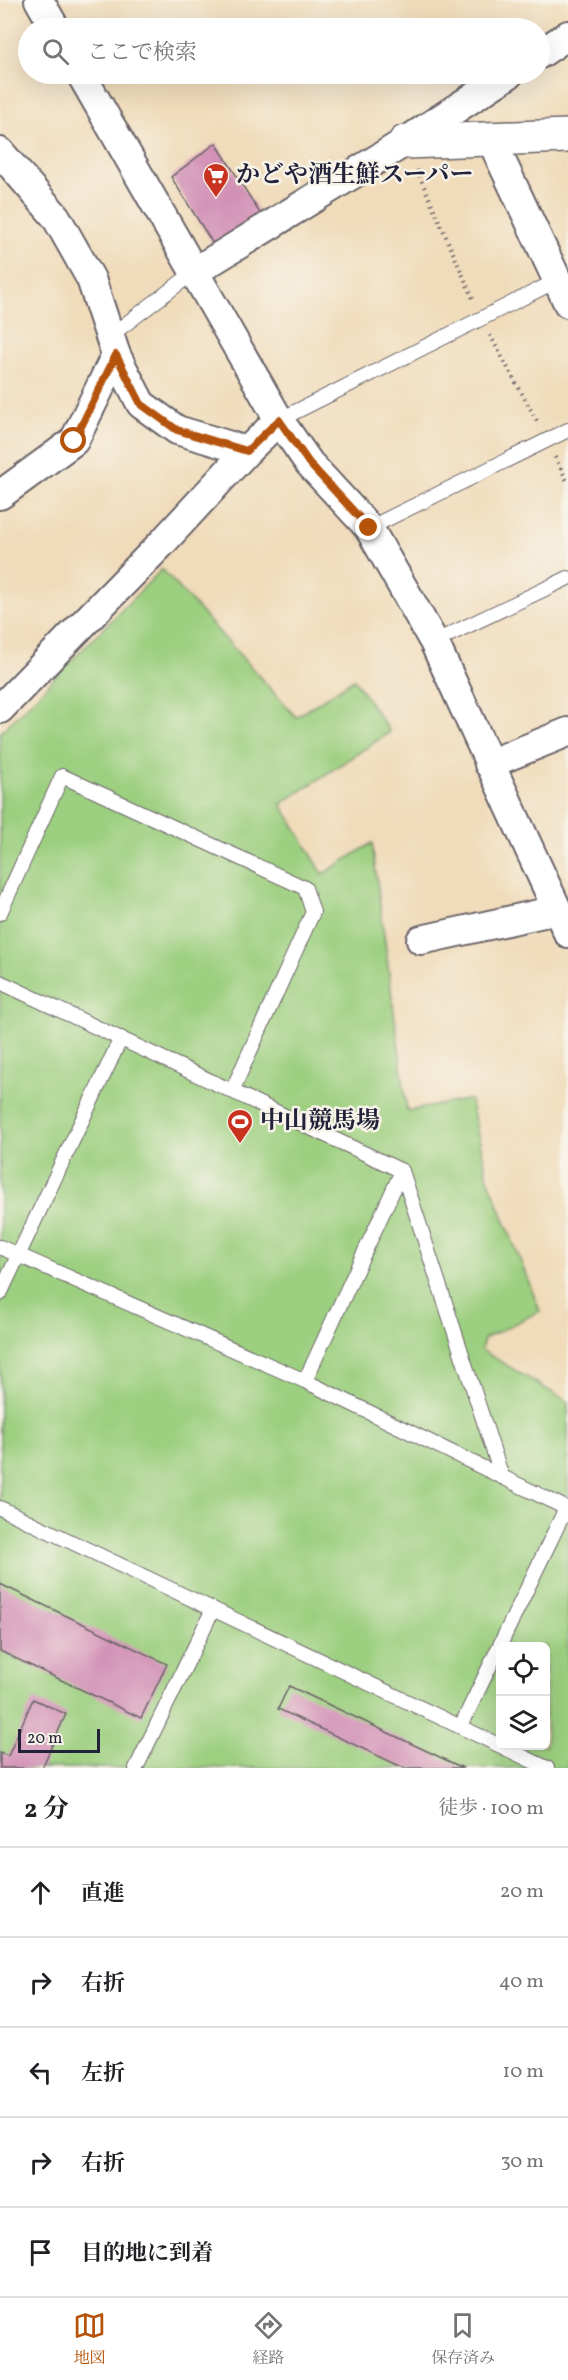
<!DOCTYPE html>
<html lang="ja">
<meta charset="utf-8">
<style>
:root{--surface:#fff;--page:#f6f6f6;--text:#202124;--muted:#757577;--line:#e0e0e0;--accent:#b45309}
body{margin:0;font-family:Vollkorn,"Noto Serif JP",serif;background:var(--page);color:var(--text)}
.controls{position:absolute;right:18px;bottom:18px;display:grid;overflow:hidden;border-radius:9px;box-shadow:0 6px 24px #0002}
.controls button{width:54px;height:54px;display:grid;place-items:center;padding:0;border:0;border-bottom:2px solid var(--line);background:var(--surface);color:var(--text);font:30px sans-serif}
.scale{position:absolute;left:18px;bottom:15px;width:82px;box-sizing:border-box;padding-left:6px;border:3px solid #22223b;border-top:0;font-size:16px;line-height:21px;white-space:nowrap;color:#22223b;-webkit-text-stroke:4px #f7f3e8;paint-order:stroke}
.stop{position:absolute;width:18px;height:18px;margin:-14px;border:4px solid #b45309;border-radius:50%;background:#fff}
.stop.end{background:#b45309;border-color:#fff;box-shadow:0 2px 6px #0008}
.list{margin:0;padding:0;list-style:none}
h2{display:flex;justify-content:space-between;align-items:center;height:78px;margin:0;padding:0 24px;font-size:26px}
h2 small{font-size:20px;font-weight:400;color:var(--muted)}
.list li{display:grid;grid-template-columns:39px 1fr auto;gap:18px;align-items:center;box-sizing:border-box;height:90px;padding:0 24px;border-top:2px solid var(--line)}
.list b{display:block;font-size:22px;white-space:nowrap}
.list em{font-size:20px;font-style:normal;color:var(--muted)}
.icon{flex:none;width:33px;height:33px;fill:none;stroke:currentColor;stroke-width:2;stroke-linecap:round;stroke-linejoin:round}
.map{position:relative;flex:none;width:568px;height:1768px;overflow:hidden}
.search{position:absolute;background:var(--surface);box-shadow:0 6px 24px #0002;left:18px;right:18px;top:18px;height:66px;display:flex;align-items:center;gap:15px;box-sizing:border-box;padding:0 21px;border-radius:33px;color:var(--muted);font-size:22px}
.sheet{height:528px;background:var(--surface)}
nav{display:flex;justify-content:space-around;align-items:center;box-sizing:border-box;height:84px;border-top:2px solid var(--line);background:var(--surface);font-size:16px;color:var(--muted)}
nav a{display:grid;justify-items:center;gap:3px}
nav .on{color:var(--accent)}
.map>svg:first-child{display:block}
.green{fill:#9ccf7f;stroke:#5f785d;stroke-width:1.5;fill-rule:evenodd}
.building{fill:#d290b6}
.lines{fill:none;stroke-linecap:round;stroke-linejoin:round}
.lane-casing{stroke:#6a6367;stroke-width:16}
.street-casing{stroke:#6a6367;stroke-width:32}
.secondary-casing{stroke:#6a6367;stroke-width:36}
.path{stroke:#6a6367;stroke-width:4;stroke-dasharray:1.5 4.5;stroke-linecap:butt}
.lane{stroke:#fff;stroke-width:14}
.street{stroke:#fff;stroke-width:28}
.secondary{stroke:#fff;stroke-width:33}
.route{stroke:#b45309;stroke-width:8}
.labels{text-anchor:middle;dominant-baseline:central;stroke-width:5;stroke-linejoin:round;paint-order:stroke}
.poi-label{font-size:24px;font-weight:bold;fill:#22223b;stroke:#f7f3e8;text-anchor:start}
</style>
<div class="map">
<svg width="568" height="1768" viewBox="0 0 568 1768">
<rect width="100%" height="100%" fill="#f7f3e8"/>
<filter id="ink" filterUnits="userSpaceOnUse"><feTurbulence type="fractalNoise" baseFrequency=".0167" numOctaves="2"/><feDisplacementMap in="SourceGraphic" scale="12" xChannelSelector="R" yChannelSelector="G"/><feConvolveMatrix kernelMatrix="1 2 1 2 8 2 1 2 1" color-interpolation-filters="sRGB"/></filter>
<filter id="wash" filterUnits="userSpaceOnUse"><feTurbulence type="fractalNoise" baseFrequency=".008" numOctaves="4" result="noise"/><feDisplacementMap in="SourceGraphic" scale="24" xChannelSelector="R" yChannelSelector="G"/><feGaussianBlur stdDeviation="1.35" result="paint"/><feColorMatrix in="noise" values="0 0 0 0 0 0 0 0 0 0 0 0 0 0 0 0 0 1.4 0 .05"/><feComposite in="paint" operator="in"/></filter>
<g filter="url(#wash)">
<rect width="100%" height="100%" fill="#f0dbba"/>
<path class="green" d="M162,569L296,717L354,679L390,732L281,804L323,874L372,843L407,1111L470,1099L488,1178L540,1311L484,1339L481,1350L568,1402V1768H0V733ZM500,1646H546V1746H500Z"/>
<g id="blocks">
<g class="building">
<path d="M216,143L261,215L215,247L171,177Z"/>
<path d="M0,1584L167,1664L141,1718L0,1651Z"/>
<path d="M289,1686L463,1768H404L278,1709Z"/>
<path d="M33,1699L66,1714L42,1768H0V1753L8,1756Z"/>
</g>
</g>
</g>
<g filter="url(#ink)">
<use href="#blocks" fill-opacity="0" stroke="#6a6367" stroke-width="1.5"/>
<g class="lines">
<defs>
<g id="lane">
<path d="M110,336L194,272"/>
<path d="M279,420L560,279"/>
<path d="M369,528L568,430"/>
<path d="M434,642L568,578"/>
<path d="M0,913L62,776L305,888L313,912L232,1091"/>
<path d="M0,982L402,1171L502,1477"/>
<path d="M0,1247L305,1381L568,1509"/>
<path d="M0,1294L121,1038"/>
<path d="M305,1381L402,1171"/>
<path d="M0,1508L547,1768"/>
<path d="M461,1726L566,1508"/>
<path d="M136,1768L213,1609"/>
</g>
<g id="street">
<path d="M39,0L55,28"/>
<path d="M540,54L568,35"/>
<path d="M81,74L279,420L309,463L369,528L434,642L568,933"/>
<path d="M491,139L568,303"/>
<path d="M0,152L56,217L91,279L116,355L141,404L177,430L247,451"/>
<path d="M194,272L405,142L509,74"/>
<path d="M0,495L74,441L116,355"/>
<path d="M0,709L162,543L247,451L279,420"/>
<path d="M489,764L568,732"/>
<path d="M421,940L557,910"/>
</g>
<path id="secondary" d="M405,142L568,136"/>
</defs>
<use href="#lane" class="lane-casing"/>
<use href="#street" class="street-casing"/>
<use href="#secondary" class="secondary-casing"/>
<g class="path">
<path d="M417,170L474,301"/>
<path d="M490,335L538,423"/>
<path d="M555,457L568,483"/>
</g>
<use href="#lane" class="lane"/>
<use href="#street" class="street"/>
<use href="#secondary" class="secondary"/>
</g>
</g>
<g class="lines" filter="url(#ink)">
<path class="route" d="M74,441L116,355L141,404L177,430L247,451L279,420L309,463L369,528"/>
</g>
<defs>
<symbol id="supermarket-pin" viewBox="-11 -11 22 30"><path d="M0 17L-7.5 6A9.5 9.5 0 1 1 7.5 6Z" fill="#c8321e" stroke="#f7f3e8"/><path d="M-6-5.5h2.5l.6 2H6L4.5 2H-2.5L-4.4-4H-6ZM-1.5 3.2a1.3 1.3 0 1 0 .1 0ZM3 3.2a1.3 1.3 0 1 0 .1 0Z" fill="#fff"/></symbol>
<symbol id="stadium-pin" viewBox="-11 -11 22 30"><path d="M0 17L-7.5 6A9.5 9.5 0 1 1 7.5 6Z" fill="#c8321e" stroke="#f7f3e8"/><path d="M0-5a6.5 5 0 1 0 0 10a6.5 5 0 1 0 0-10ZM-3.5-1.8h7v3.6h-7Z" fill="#fff"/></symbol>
</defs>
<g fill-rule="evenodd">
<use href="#supermarket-pin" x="201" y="161" width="30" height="40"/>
<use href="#stadium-pin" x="225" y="1107" width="30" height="40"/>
</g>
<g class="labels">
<g class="poi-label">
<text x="236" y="176">かどや酒生鮮スーパー</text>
<text x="260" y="1122">中山競馬場</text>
</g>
</g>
</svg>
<div class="controls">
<button><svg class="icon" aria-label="locate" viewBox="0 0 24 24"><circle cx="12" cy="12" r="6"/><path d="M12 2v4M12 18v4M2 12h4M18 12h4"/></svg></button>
<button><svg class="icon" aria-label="layers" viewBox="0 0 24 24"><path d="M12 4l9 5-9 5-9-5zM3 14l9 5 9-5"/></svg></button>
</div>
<div class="scale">20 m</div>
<div class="stop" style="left:74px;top:441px"></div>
<div class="stop end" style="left:369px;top:528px"></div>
<div class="search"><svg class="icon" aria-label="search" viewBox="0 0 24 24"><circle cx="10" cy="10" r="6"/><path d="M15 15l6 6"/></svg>ここで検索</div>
</div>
<section class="sheet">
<h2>2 分<small>徒歩 · 100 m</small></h2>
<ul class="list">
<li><svg class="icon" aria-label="ahead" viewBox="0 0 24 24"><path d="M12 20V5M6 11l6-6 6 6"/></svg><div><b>直進</b></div><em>20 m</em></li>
<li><svg class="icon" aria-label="right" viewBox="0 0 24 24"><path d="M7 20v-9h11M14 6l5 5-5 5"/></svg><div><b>右折</b></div><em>40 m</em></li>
<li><svg class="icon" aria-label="left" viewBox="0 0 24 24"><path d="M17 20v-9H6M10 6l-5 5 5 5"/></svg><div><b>左折</b></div><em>10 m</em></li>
<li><svg class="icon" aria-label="right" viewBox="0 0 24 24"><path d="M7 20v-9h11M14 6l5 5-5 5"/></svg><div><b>右折</b></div><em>30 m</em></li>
<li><svg class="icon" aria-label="arrive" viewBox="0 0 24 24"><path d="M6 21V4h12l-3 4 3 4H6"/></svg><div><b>目的地に到着</b></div></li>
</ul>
</section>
<nav>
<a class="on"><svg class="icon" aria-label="map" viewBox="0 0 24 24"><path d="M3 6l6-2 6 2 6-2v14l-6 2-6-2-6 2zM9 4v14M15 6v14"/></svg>地図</a>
<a><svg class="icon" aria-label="directions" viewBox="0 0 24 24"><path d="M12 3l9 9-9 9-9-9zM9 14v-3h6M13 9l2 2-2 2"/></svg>経路</a>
<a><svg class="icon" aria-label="saved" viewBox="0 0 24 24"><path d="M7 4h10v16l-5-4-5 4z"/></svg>保存済み</a>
</nav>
